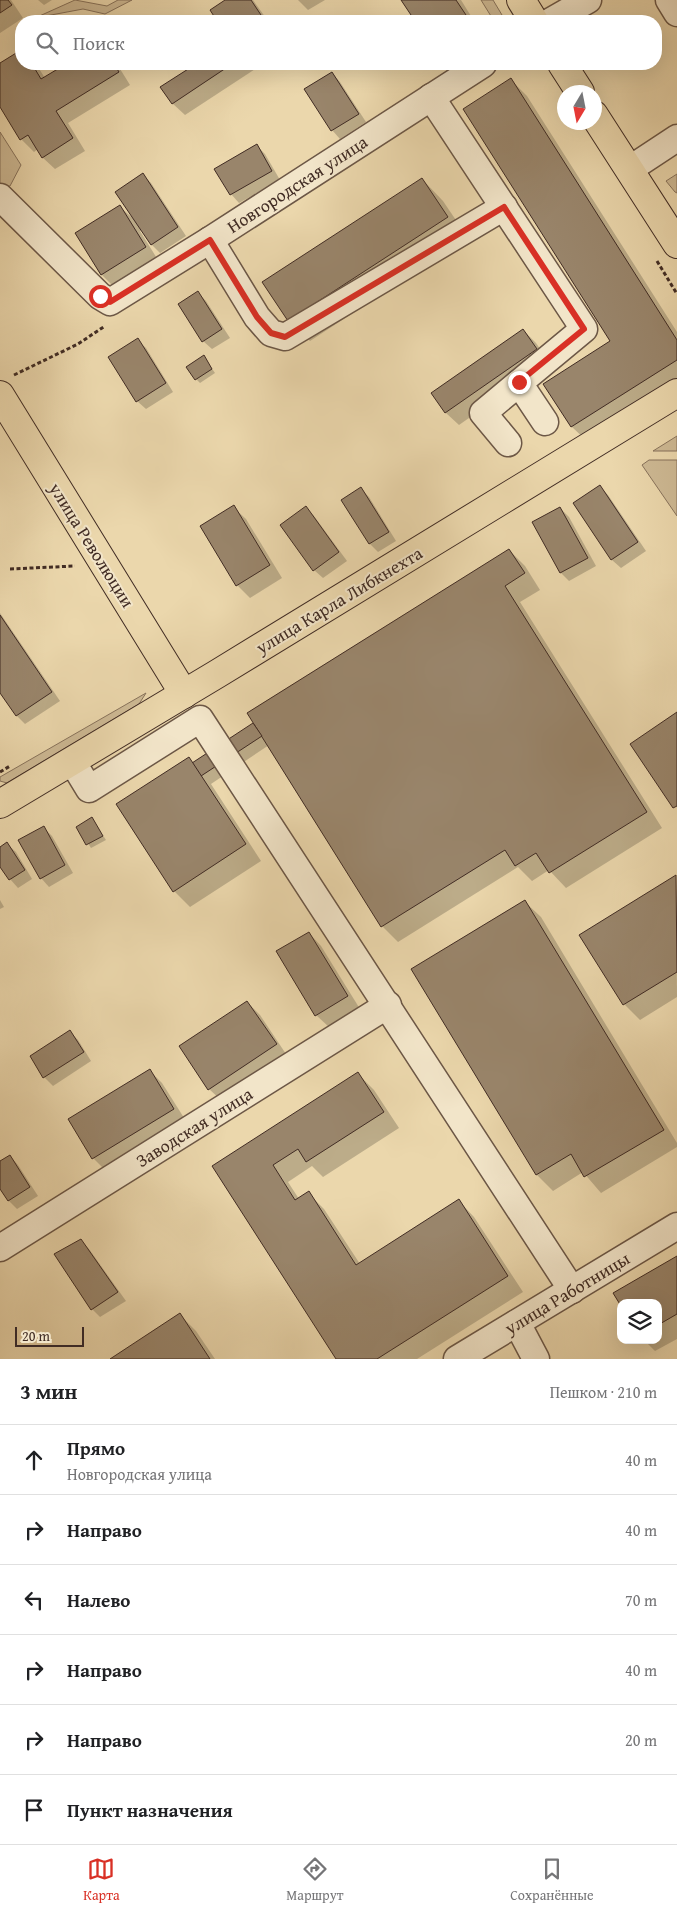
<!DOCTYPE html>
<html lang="ru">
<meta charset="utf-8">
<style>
:root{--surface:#fff;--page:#f2f2f2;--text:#202124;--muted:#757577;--line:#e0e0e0;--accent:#d93025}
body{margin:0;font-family:"Gentium Book Plus",serif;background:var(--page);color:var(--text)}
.controls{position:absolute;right:15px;bottom:15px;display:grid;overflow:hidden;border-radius:10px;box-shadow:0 5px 20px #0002}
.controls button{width:45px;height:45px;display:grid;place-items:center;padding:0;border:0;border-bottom:1px solid var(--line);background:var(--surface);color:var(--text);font:25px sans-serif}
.compass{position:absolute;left:557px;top:85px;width:45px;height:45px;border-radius:50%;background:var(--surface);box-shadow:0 5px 20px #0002;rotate:190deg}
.scale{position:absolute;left:15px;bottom:12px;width:69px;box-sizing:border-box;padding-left:5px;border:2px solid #412c24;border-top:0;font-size:14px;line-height:18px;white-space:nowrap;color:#412c24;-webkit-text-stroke:4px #f2e5c9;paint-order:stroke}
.stop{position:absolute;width:15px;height:15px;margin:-11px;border:4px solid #d93025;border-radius:50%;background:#fff}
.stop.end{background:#d93025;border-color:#fff;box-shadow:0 1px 5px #0008}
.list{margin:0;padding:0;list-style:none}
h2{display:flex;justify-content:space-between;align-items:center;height:65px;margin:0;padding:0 20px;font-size:21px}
h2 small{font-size:16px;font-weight:400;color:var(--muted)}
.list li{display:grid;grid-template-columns:32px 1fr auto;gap:15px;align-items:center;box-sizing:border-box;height:70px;padding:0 20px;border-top:1px solid var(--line)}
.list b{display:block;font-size:19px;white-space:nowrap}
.list p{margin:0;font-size:16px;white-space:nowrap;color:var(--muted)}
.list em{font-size:16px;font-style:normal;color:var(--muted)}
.icon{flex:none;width:28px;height:28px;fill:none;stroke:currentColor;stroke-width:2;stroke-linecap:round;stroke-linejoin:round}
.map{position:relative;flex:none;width:677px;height:1359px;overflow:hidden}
.search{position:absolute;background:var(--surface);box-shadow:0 5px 20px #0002;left:15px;right:15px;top:15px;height:55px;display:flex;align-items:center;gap:12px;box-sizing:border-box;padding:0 18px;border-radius:20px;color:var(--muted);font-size:19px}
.sheet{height:485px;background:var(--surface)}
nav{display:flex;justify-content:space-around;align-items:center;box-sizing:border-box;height:70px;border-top:1px solid var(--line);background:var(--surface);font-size:14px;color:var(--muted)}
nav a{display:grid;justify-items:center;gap:2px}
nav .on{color:var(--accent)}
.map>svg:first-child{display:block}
.green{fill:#ceba95;stroke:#88735c}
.shadow{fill:#0003}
.building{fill:#99856b;stroke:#412c24}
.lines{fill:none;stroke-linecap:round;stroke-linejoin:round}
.minor-casing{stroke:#6c5746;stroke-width:29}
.major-casing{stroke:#412c24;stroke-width:30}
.path{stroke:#412c24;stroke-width:3;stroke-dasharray:4 2.5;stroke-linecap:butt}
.minor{stroke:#f2e5c9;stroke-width:26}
.major{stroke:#ebd7ac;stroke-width:28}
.route{stroke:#d93025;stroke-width:6}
.labels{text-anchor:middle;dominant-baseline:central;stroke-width:4;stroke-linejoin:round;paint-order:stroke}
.street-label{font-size:18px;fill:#412c24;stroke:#f2e5c9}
</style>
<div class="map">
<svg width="677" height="1359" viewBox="0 0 677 1359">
<rect width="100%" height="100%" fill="#ebd7ac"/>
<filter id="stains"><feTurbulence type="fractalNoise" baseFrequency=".004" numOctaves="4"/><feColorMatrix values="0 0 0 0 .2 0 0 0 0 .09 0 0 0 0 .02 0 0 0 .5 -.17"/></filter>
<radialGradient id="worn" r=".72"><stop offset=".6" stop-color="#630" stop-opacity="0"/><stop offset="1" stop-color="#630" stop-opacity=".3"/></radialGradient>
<g class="green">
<path d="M75,0L107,6L118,0H132L105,14L83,9L35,18Z"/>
<path d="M481,0H493L505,20L494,21Z"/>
<path d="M0,132L21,165L10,186L5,187L0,184Z"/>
<path d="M677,174V193L675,192L666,181Z"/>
<path d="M677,436V451H653Z"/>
<path d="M649,460H677V516L642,465Z"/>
<path d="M146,693L139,704L7,783L0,781V777Z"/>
</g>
<g class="shadow">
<path d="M0,0H11L23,18L0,33Z"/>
<path d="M38,0H52L44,5Z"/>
<path d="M227,0H253L268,21H218L212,11Z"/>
<path d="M298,0H325L308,10Z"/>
<path d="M402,0H461L474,21H416Z"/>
<path d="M21,51V64H36L45,78L68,64H117L130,85L68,123L85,151L55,169L42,157L38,149L34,152L21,139L0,105V64Z"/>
<path d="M198,64H263L185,115L172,103L162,87Z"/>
<path d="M444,64H479L458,77Z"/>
<path d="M332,73L340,82L366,122L340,139L332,130Z"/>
<path d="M511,80L527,96L677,332V386L588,442L572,427L545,384L612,342Z"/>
<path d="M257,146L265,154L280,180L239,203L231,194Z"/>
<path d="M143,175L151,183L186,236L160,253L152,245L142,230L140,231L158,260L114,287L102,275L76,234L120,207L136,221Z"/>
<path d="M422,179L443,201L468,238L310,341L289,320Z"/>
<path d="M198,293L206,301L230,338L212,349L203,341Z"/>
<path d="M523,330L536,343L549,362L459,425L446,413L433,394Z"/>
<path d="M137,340L146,348L173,392L146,409L137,401Z"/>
<path d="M204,357L215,373L200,383L196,379Z"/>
<path d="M600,487L608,495L646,551L621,568L612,560L575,504Z"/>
<path d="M361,489L369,497L396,541L378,552L370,544L343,500Z"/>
<path d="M233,507L246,519L282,578L250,598L237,585L201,526Z"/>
<path d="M306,508L314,516L347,561L323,578L314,570Z"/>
<path d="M560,508L569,517L596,566L569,581L561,573Z"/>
<path d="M509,550L525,566L540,590L520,602L662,828L566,888L549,870L532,881L518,867L398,942L382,926L269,745L211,784L261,861L190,907L174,891L117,805L194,764Z"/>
<path d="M0,613L60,701L25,724L17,716L0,690Z"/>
<path d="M92,819L106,840L91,848L78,827Z"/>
<path d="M43,827L52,836L73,873L49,887L41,878Z"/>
<path d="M7,844L16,852L32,879L18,888L10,879L0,865V849Z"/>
<path d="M676,877L677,997L640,1020L624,1004Z"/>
<path d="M0,900L4,907L0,909Z"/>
<path d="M525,902L541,917L677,1143V1147L601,1193L583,1172L553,1191L537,1175Z"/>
<path d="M309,933L321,946L360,1009L329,1027L316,1015Z"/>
<path d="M247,1002L260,1015L288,1057L222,1101L209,1089Z"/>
<path d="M70,1032L78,1040L91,1061L53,1086L44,1077L31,1057Z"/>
<path d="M150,1071L162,1083L186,1121L106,1171L93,1158Z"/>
<path d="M358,1074L374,1090L399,1128L323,1177L312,1166L288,1182L299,1199L308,1193L324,1209L360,1264L459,1201L474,1217L523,1292L417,1359H338L214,1166Z"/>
<path d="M10,1156L18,1165L38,1196L17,1209L9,1201L0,1187V1163Z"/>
<path d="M80,1240L89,1249L126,1301L100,1317L92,1309Z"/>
<path d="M677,1258V1339L655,1351L644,1340H658V1303L615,1294Z"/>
<path d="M180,1315L196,1331L215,1359H112Z"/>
</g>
<g class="building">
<path d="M0,0H8L12,5L0,13Z"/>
<path d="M225,0H251L265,21H235L231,16L223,21H217L210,10Z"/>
<path d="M401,0H456L470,21H415Z"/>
<path d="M21,50V64H32L41,79L66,64H114L119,72L56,111L73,138L42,158L28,135L20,140L0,107V63Z"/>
<path d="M196,64H232L172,104L160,87Z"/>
<path d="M332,72L359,114L331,131L304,89Z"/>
<path d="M511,78L677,340V360L571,427L543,384L610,341L463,109Z"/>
<path d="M257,144L272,171L230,195L214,169Z"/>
<path d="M143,173L178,227L151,245L115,192Z"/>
<path d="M422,178L448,217L288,321L262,282Z"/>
<path d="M120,205L146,247L101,275L75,233Z"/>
<path d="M198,291L222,329L202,342L178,304Z"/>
<path d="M523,329L537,349L445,413L431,393Z"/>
<path d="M138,338L166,383L136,402L108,357Z"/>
<path d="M204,355L212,369L195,380L186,367Z"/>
<path d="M600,485L638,542L611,560L573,503Z"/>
<path d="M361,487L389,532L369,544L341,500Z"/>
<path d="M234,505L270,565L236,586L200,526Z"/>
<path d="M306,506L339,552L313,571L280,525Z"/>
<path d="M560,507L588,558L560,573L532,522Z"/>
<path d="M509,549L525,573L505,586L647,812L549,873L536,853L515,866L505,850L381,927L247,713Z"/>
<path d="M0,615L52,692L16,716L0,693Z"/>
<path d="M677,712V806L673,808L630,744Z"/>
<path d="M253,723L262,736L201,776L192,763Z"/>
<path d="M189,757L246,844L173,892L116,804Z"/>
<path d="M92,817L103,836L86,845L76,827Z"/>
<path d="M44,826L65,865L40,879L18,840Z"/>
<path d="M7,842L25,870L9,880L0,867V847Z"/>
<path d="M676,875L677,972L623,1005L579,935Z"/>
<path d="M525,900L664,1130L584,1177L571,1154L536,1175L411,969Z"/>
<path d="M309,932L348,996L315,1016L276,951Z"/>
<path d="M247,1001L277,1044L208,1090L179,1046Z"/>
<path d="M70,1030L84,1052L43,1078L30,1056Z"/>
<path d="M150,1069L174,1109L92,1159L68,1119Z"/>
<path d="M358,1072L384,1112L306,1162L298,1149L273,1165L295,1200L309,1191L356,1265L459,1199L508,1276L377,1359H336L212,1166Z"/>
<path d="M10,1155L30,1187L8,1201L0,1189V1161Z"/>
<path d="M81,1239L118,1292L91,1310L54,1254Z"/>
<path d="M677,1256V1314L658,1325V1303H621V1306L613,1293Z"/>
<path d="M180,1313L210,1359H110Z"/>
</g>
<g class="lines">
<defs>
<g id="minor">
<path d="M669,0L677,13"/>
<path d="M551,21L588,0"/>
<path d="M431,97L584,329L519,383L545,422"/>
<path d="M630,169L677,138"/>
<path d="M0,197L100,296L110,302L210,240L483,64"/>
<path d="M210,240L257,317L271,333L285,337L504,207"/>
<path d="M508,443L483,413L519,383"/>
<path d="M72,761L89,789L200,719L572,1290"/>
<path d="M0,1248L388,1005"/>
<path d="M517,1323L536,1359"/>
<path d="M457,1359L677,1226"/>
</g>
<g id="major">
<path d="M521,0L534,21"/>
<path d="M562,64L580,92"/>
<path d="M594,115L677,244"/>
<path d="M0,395L184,694"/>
<path d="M0,804L217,674L677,393"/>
</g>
</defs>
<use href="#minor" class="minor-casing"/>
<use href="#major" class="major-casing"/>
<g class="path">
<path d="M657,261L677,294"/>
<path d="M14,375L78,344L105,326"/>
<path d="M10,569L75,566"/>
<path d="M0,772L10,766"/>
</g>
<use href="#minor" class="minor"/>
<use href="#major" class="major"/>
</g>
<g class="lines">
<path class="route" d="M100,296L110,302L210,240L257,317L271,333L285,337L504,207L584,329L519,382"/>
</g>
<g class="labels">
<g class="street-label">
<text transform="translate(297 184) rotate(-33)">Новгородская улица</text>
<text transform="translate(92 545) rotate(58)">улица Революции</text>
<text transform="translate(339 600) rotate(-31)">улица Карла Либкнехта</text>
<text transform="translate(194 1127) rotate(-32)">Заводская улица</text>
<text transform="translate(567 1293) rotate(-31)">улица Работницы</text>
</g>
</g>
<rect width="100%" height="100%" filter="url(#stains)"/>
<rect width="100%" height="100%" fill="url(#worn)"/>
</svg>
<div class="controls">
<button><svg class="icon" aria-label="layers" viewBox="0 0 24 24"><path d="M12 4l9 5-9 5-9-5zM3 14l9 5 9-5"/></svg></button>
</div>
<svg class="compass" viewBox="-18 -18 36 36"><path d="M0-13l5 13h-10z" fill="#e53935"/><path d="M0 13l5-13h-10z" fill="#757577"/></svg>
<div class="scale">20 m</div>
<div class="stop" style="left:100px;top:296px"></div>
<div class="stop end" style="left:519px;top:382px"></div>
<div class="search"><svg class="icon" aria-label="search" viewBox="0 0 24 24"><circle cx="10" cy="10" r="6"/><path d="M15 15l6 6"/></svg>Поиск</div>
</div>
<section class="sheet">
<h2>3 мин<small>Пешком · 210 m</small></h2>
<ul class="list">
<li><svg class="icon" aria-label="ahead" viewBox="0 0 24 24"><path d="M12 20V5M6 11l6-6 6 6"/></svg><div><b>Прямо</b><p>Новгородская улица</p></div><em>40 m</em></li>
<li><svg class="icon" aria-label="right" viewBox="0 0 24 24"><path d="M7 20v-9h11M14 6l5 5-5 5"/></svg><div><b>Направо</b></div><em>40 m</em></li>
<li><svg class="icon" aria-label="left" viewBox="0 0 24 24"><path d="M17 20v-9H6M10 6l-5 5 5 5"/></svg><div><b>Налево</b></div><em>70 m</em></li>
<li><svg class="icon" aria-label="right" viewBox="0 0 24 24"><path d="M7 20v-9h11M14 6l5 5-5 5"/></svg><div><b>Направо</b></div><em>40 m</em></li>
<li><svg class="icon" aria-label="right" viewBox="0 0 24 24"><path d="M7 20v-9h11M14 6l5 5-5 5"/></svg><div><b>Направо</b></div><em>20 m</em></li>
<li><svg class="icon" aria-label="arrive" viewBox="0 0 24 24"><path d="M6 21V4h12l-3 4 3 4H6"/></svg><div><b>Пункт назначения</b></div></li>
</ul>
</section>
<nav>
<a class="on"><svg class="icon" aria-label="map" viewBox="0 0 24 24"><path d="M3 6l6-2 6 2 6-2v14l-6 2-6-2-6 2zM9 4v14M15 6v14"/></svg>Карта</a>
<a><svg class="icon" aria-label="directions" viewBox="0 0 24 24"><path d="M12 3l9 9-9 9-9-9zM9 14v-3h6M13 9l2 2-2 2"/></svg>Маршрут</a>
<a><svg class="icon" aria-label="saved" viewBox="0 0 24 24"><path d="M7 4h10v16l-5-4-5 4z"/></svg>Сохранённые</a>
</nav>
